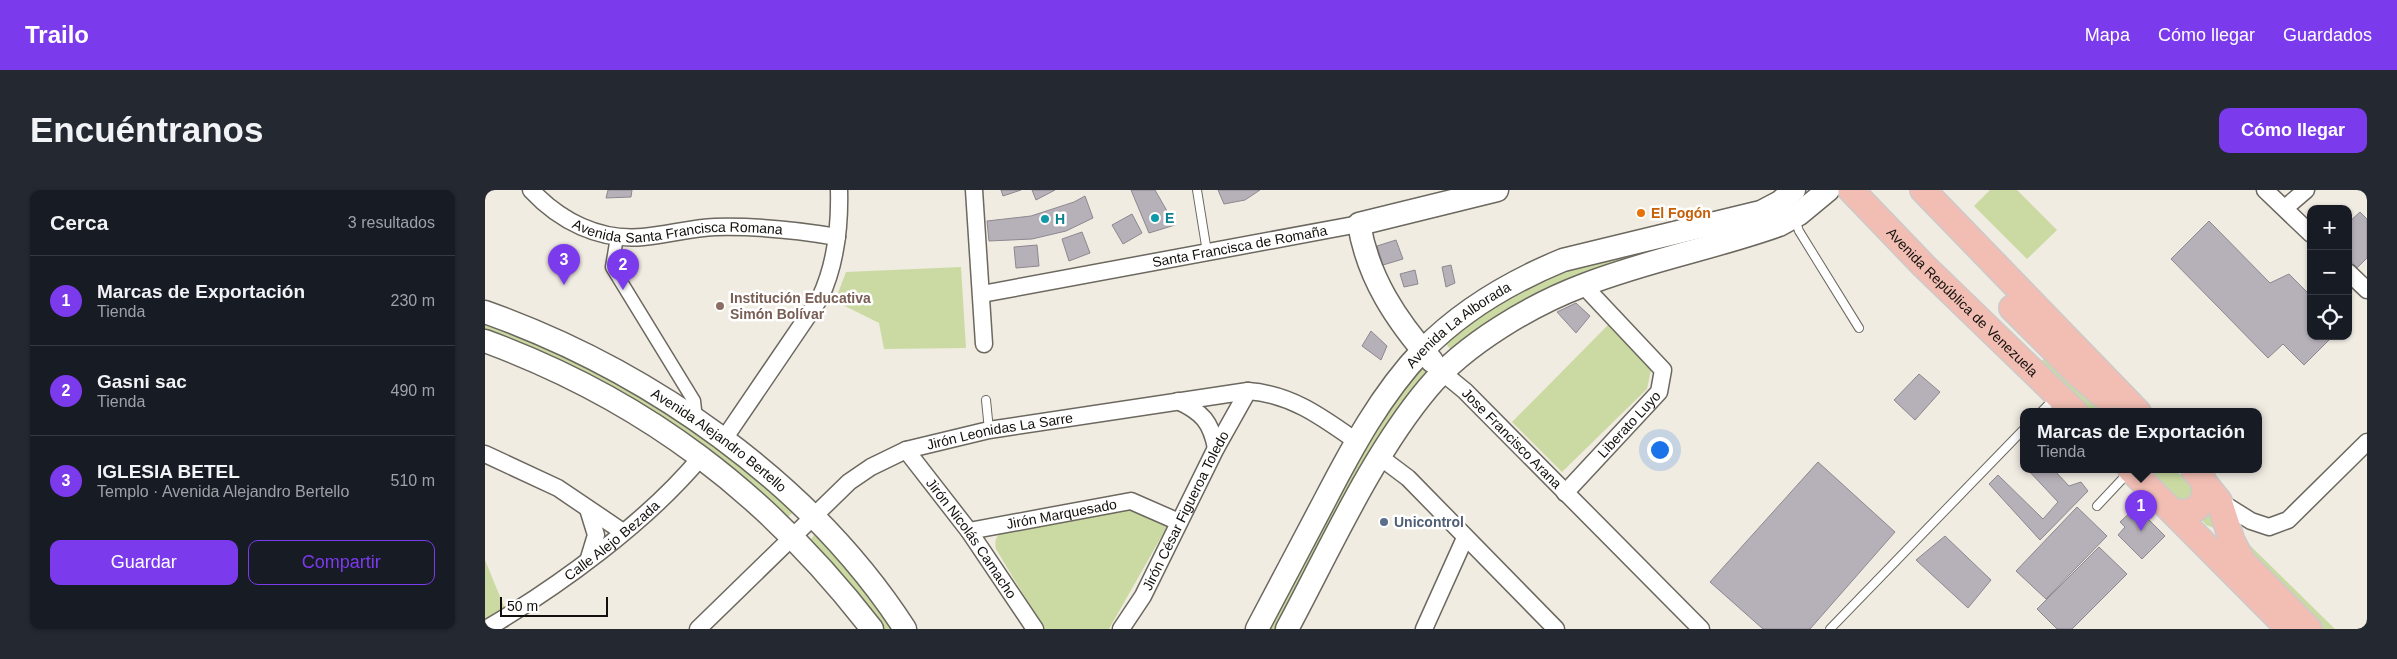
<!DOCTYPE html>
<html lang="es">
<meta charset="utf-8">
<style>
:root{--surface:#171b24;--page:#242831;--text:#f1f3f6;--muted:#9ea1a6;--line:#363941;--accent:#7c3aed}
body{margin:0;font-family:Arial,sans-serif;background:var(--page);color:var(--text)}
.controls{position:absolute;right:15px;top:15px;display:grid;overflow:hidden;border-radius:10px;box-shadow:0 1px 4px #0004}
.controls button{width:45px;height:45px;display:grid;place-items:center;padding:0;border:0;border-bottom:1px solid var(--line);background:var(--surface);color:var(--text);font:25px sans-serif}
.scale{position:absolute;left:15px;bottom:12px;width:108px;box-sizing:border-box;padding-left:5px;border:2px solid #12100d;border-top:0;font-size:14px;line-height:18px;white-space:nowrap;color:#12100d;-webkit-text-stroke:4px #fff;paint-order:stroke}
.you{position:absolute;left:1174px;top:259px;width:18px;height:18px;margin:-12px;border:4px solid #fff;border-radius:50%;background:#1a73e8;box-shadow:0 0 0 8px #1a73e833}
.badge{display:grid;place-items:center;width:32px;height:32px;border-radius:50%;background:var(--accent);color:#fff;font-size:16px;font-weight:700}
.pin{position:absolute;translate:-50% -41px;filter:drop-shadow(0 1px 2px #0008)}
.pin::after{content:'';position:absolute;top:26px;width:18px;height:15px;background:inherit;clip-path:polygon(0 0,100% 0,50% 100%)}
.popup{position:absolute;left:1535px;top:218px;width:242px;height:65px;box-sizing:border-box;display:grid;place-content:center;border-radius:10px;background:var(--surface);filter:drop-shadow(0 1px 4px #0005);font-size:16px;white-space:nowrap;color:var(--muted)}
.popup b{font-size:19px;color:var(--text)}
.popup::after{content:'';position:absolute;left:50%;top:100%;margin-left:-10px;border:10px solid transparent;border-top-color:var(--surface)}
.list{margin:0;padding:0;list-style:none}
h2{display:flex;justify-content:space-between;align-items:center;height:65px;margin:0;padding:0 20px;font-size:21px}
h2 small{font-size:16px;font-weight:400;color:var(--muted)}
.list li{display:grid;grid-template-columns:32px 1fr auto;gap:15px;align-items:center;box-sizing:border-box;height:90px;padding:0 20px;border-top:1px solid var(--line)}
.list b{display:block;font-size:19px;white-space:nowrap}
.list p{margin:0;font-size:16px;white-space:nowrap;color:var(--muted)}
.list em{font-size:16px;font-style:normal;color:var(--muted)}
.actions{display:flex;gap:10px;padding:15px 20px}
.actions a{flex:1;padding:11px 0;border:1px solid var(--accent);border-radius:10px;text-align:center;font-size:18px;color:var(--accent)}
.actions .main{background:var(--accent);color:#fff}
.icon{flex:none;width:28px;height:28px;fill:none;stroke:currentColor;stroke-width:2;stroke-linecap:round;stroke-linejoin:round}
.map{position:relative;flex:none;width:1882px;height:439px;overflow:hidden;border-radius:10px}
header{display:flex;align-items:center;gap:30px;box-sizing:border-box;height:70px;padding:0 25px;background:var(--accent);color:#fff}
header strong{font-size:24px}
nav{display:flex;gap:28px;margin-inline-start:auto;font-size:18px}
.intro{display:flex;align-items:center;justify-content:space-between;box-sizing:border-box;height:120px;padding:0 30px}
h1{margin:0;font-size:35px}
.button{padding:12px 22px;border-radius:10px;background:var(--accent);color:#fff;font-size:18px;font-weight:700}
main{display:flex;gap:30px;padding:0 30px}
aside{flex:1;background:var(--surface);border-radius:10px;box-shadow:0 1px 4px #0004}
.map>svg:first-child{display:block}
.green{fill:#cadaa2}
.building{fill:#b6b0b9;stroke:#8d878f}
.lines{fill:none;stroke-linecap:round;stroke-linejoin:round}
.service-casing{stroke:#6c685f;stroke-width:10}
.pedestrian-casing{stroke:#6c685f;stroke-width:15}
.minor-casing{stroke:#6c685f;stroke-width:19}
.secondary-casing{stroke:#6c685f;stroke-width:25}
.primary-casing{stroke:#cbcaca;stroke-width:28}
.service{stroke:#fff;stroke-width:8}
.pedestrian{stroke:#fff;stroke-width:12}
.minor{stroke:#fff;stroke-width:16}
.secondary{stroke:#fff;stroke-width:22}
.primary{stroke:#f2beb3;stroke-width:25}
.food-dot{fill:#e8710a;stroke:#fff;stroke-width:2}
.culture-dot{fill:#0f9aa8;stroke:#fff;stroke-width:2}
.education-dot{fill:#8d6e63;stroke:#fff;stroke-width:2}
.service-dot{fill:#5c6f8a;stroke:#fff;stroke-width:2}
.labels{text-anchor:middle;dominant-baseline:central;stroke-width:5;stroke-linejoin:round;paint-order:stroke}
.food-label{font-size:14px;font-weight:bold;fill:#c56008;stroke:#fff;text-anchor:start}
.culture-label{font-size:14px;font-weight:bold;fill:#0d838f;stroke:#fff;text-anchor:start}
.street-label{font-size:14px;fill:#12100d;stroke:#fff}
.education-label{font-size:14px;font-weight:bold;fill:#785e54;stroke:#fff;text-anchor:start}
.service-label{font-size:14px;font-weight:bold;fill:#4e5e75;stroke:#fff;text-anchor:start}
</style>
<header>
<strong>Trailo</strong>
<nav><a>Mapa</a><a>Cómo llegar</a><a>Guardados</a></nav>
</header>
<div class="intro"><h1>Encuéntranos</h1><a class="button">Cómo llegar</a></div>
<main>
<aside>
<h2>Cerca<small>3 resultados</small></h2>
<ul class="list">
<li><span class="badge">1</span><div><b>Marcas de Exportación</b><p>Tienda</p></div><em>230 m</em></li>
<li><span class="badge">2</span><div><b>Gasni sac</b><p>Tienda</p></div><em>490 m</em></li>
<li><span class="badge">3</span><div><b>IGLESIA BETEL</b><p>Templo · Avenida Alejandro Bertello</p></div><em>510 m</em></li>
</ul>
<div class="actions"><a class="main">Guardar</a><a>Compartir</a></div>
</aside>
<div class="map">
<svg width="1882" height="439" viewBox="0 0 1882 439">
<rect width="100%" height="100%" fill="#f1ece2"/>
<g class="green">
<path d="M1505,0H1532L1572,40L1542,69L1489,16Z"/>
<path d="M1257,35L968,162L961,154L965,143L1002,118L1084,75Z"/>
<path d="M476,77L481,158L399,159L394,133L350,111L361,82Z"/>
<path d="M0,128L72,155L210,236L310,320L300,330L213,258L0,146Z"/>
<path d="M1124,134L1166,180L1162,199L1077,282L1027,232Z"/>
<path d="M1558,169L1620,222H1606L1557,171Z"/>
<path d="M938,174L952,192L795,439H778L892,230Z"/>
<path d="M1663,280C1685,280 1702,279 1709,303L1703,310H1693Z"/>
<path d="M648,318L683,335L624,439H559L511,359C509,351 511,347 517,341Z"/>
<path d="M1728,319L1850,439H1837L1739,342L1721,335L1716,329Z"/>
<path d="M330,344L338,349L411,439H391L323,353Z"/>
<path d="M0,370L23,426L0,439Z"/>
</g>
<g class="building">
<path d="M123,0H147L146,7L121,8Z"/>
<path d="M516,0H536L518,6Z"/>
<path d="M547,0H570L551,10Z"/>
<path d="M646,0H670L690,35L664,43Z"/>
<path d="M733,0H775L760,10L739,14Z"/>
<path d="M600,6L608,28L581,41L547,49L504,51L502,31L546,26L589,12Z"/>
<path d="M1875,22L1882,29V68L1872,78L1863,68V33Z"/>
<path d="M647,24L657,43L638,54L627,35Z"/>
<path d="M1724,31L1785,93L1804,84L1826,106V146H1848L1819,175L1798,154L1783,168L1686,69Z"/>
<path d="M597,42L605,63L584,71L577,49Z"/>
<path d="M911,50L918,69L898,75L892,56Z"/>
<path d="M552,55L554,76L531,78L529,57Z"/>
<path d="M966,75L970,93L961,97L957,77Z"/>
<path d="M930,80L933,94L919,97L915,84Z"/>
<path d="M1091,113L1105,126L1091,143L1072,122Z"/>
<path d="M886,141L902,156L896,170L877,156Z"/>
<path d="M1434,184L1455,202L1430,230L1409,210Z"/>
<path d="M1333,272L1410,342L1325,439H1278L1225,392Z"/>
<path d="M1543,280H1569L1584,296L1596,292L1603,301L1555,350L1504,294L1513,285L1558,329L1573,312Z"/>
<path d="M1592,317L1622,346L1561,409L1531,381Z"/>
<path d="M1651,317L1680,346L1657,369L1633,345L1640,337L1635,332Z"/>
<path d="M1460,346L1506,390L1483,418L1431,370Z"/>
<path d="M1614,357L1642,384L1587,439H1572L1552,419Z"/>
</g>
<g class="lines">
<defs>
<g id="service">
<path d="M712,0L722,62"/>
<path d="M1310,29L1314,41L1374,138"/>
<path d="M501,210L504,240"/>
<path d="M1556,222L1570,208"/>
<path d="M1612,316L1643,283"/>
<path d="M1345,439L1538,240"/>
</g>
<path id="pedestrian" d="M132,47L127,77L209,211L211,229"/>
<g id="minor">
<path id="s1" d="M46,0C75,31 114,51 158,47C182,45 206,38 230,37C271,36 312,40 352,47"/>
<path d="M489,0L499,154"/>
<path d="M1780,0L1826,44"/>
<path d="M1800,18L1821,0"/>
<path d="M1863,82L1882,100"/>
<path id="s2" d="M497,104L874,34"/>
<path id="s3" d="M958,183L980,201L1216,439"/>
<path d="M693,211C717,222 726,232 731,258"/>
<path d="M239,249L335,108C351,74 355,38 354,0"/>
<path id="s4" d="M421,260L484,341L550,439"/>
<path d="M0,264L73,298L138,342"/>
<path d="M895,267L923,288L1071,439"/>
<path id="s5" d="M1080,303L1174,202L1178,180L1098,95"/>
<path d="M1734,311L1766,331L1784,337L1803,330L1882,252"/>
<path d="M103,319L111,345L104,368"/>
<path id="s6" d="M484,341L646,311L694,332"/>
<path id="s7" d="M1,439C74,396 162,332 216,267"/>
<path id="s8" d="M213,439L364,292L386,277L421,260L504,240L763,201C806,204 837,227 871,251"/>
<path id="s9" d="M636,439L658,406L731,258L763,201"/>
<path d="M939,439L980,348"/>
</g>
<g id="secondary">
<path id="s10" d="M0,122C163,180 325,292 420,439"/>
<path d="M0,151C160,210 283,304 387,439"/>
<path d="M947,171C911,130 883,88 874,34L1012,0"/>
<path id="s11" d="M772,439C794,397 817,354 839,312C867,258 896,204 938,160C977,120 1027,91 1078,70L1276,22L1295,12L1309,0"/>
<path d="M802,439C844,361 886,266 943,198C980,154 1046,115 1099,95C1163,70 1230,58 1294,35L1314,24L1343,0"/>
</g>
<g id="primary">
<path id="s12" d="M1366,0L1439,76L1590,222"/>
<path d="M1438,0L1653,222"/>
<path d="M1527,118L1591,182L1621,208"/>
<path d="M1646,280L1804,439"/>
<path d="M1709,280L1734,311L1747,351L1758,372L1824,439"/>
<path d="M1687,321C1710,327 1725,312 1718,290"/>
</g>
</defs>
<use href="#service" class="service-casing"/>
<use href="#pedestrian" class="pedestrian-casing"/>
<use href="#minor" class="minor-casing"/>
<use href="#secondary" class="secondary-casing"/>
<use href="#primary" class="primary-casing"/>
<use href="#service" class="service"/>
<use href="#pedestrian" class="pedestrian"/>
<use href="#minor" class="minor"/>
<use href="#secondary" class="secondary"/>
<use href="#primary" class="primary"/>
</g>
<circle class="food-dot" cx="1156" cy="23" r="5"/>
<g class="culture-dot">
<circle cx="670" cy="28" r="5"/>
<circle cx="560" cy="29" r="5"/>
</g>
<circle class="education-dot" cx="235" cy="116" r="5"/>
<circle class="service-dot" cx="899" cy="332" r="5"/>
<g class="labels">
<g class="food-label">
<text x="1166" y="23">El Fogón</text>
</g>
<g class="culture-label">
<text x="680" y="28">E</text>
<text x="570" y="29">H</text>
</g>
<g class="street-label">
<text stroke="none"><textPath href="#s1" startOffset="160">Avenida Santa Francisca Romana</textPath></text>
<text stroke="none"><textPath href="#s2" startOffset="262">Santa Francisca de Romaña</textPath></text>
<text stroke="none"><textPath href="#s12" startOffset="158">Avenida República de Venezuela</textPath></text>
<text stroke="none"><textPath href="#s11" startOffset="369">Avenida La Alborada</textPath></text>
<text stroke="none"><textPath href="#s5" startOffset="94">Liberato Luyo</textPath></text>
<text stroke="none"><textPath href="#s8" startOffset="372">Jirón Leonidas La Sarre</textPath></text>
<text stroke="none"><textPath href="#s3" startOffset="95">Jose Francisco Arana</textPath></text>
<text stroke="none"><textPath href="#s10" startOffset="268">Avenida Alejandro Bertello</textPath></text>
<text stroke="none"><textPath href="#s9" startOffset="135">Jirón César Figueroa Toledo</textPath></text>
<text stroke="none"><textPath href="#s6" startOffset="94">Jirón Marquesado</textPath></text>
<text stroke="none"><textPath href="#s4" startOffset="110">Jirón Nicolás Camacho</textPath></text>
<text stroke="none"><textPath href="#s7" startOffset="154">Calle Alejo Bezada</textPath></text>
</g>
<g class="education-label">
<text x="245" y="108">Institución Educativa<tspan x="245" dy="16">Simón Bolívar</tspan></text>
</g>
<g class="service-label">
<text x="909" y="332">Unicontrol</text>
</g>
</g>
</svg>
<div class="controls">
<button>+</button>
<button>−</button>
<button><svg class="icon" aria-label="locate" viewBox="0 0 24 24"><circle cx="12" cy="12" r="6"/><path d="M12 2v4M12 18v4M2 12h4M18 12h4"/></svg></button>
</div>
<div class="scale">50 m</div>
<div class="you"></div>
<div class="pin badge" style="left:1656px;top:341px">1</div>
<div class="popup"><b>Marcas de Exportación</b>Tienda</div>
<div class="pin badge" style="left:138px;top:100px">2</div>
<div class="pin badge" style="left:79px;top:95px">3</div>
</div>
</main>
